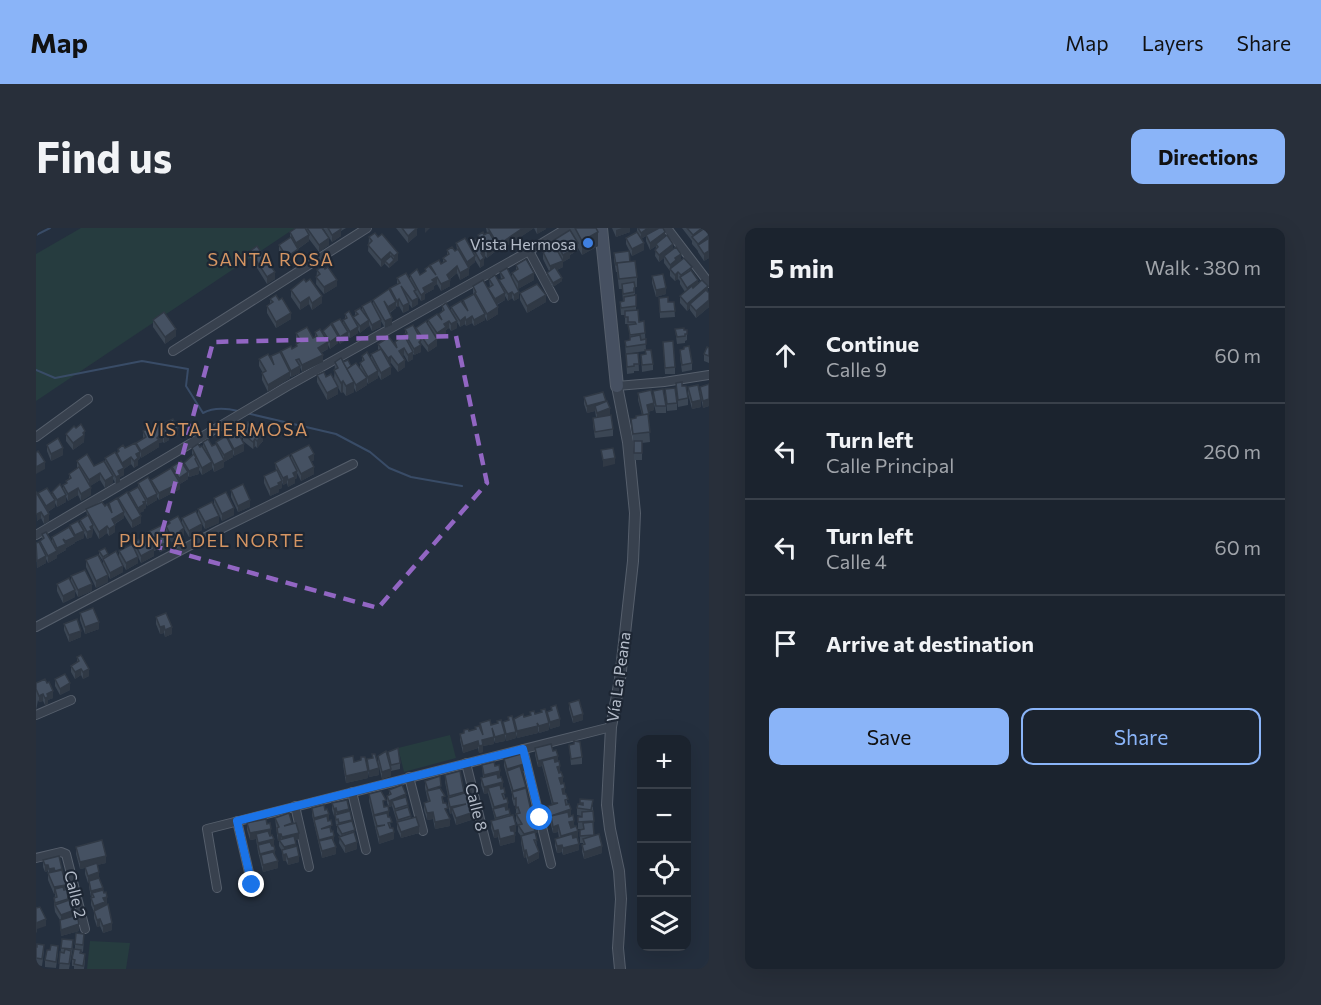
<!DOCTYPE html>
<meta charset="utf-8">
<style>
:root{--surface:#1b232e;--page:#282f3a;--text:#f1f3f6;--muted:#a0a4aa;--line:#39404a;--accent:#8ab4f8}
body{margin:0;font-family:Commissioner,sans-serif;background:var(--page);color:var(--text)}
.controls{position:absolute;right:18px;bottom:18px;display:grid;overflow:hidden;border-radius:12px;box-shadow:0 6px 24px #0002}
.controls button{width:54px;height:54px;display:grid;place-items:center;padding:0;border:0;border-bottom:2px solid var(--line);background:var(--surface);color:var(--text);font:30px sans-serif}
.stop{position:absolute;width:18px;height:18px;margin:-14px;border:4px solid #1a73e8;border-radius:50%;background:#fff}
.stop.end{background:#1a73e8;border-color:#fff;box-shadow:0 2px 6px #0008}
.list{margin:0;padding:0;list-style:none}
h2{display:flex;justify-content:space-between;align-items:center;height:78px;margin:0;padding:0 24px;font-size:26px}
h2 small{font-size:20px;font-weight:400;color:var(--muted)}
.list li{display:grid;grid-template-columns:39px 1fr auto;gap:18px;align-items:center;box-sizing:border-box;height:96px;padding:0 24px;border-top:2px solid var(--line)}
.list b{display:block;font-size:22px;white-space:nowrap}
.list p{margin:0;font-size:20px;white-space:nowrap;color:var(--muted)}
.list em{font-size:20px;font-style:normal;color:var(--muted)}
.actions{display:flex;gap:12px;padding:18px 24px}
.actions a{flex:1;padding:14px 0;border:2px solid var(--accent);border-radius:12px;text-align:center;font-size:21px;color:var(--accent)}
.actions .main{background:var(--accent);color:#111}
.icon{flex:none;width:33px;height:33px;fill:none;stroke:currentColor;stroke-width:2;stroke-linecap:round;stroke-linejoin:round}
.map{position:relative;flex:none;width:673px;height:741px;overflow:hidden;border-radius:12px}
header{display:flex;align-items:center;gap:36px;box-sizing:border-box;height:84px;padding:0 30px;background:var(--accent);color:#111}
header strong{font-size:28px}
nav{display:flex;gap:33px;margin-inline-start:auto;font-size:21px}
.intro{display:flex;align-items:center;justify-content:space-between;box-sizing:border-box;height:144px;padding:0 36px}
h1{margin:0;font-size:42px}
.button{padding:15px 27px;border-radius:12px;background:var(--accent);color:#111;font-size:21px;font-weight:700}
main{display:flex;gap:36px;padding:0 36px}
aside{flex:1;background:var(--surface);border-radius:12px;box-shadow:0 6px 24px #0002}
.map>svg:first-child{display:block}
.green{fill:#263c3f}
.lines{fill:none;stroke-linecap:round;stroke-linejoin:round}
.stream{stroke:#394c67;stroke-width:2}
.minor-casing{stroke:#565f6c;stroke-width:10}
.tertiary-casing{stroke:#565f6c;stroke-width:12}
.secondary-casing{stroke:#565f6c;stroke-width:14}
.minor{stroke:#38414e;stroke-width:8}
.tertiary{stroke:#38414e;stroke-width:10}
.secondary{stroke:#465061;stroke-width:12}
.wall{fill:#3b4654}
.shaded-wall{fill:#303945}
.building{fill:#455162;stroke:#303945;stroke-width:1.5}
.route{stroke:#1a73e8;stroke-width:8}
.marked{fill:none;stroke:#9266c3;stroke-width:4.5;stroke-dasharray:12 8;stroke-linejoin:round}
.shop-dot{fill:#3f7fe0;stroke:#1d2633;stroke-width:2}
.labels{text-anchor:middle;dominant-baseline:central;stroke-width:4.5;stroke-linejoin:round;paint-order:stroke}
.poi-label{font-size:16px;fill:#b4bcc9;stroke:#1d2633;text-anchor:end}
.street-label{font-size:16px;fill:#b4bcc9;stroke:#1d2633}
.neighbourhood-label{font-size:18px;letter-spacing:1.5px;fill:#d59563;stroke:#1d2633}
</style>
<header>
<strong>Map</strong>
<nav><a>Map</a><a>Layers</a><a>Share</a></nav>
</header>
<div class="intro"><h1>Find us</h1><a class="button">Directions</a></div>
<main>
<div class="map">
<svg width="673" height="741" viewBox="0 0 673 741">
<rect width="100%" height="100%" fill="#242f3e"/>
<g class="green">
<path d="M45,0H259L0,173V26Z"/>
<path d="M414,507L420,530L368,544L362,520Z"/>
<path d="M54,713L94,715L90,741H51Z"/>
</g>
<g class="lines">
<g class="stream">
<path d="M0,7L14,0"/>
<path d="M0,142L19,150L106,133L152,141L150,158L167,185C178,179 190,180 202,183"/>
<path d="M210,185L300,206L334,224L353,240L375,249L426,258"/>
</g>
<defs>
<g id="minor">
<path d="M631,0L673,55"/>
<path d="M493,23L518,70"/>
<path d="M137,123L331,0"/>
<path d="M581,158L628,154L673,147"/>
<path d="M0,209L52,171"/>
<path d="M0,307L250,159L493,23L531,0"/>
<path d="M0,399L183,302L317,236"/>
<path d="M0,487L35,472"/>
<path d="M487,521L515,636"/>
<path d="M430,535L452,623"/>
<path d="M373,549L387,603"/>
<path d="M316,564L330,622"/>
<path d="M259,578L273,639"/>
<path d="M201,593L216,657"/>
<path d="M0,630L25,624L30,626L49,701"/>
<path d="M181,660L171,601L575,499"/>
</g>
<path id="tertiary" d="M581,158L592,214L599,285L597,333L584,451L575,499L571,577L574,601L583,643L585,671L582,720L584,741"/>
<path id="secondary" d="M565,0L581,158"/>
</defs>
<use href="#minor" class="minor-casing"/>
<use href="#tertiary" class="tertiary-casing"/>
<use href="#secondary" class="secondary-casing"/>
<use href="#minor" class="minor"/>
<use href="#tertiary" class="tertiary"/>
<use href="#secondary" class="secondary"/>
</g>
<g class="wall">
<path d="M260,0H286L293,17L283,24L273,11V13L262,21V28L257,32V35L252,38L243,24V17L254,10V4Z"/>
<path d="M287,0H310L305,3V8L296,14Z"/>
<path d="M360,0H381V7L372,15Z"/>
<path d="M450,0H510V1L501,6L498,0L462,24L460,21V23L451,30L449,28V30H448V37L444,40L439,32V34L433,39V47L424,52L421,45L414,51V58L405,63L401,56L398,58V61L389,66V71L385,73L380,65L382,76L376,80L373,76V82L367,85L363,78L361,79L360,78V80L354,85L356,97L349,100L345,93V99L336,103L333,97V98L324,105L322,102V105L314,110L312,108V110L304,116L302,112V115L294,121L292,117V121L285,125L287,134L266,144L264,139V145L255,149L254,148V150L232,164L226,152V145H227L223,138V131H235V128L245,126V123L256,121L260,119V116L262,115L260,112V105L277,110L279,109V104L287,106V103L296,98V95H307V92L309,91V86L317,91V89L319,88V83L326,82V78L337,76V72L354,63V60L361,56V50L374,51V47H384L389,44V41L394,39V37L405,36L407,35V30L411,28V22L419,23L421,22L420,15L434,18V15L442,10V7H448L451,5Z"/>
<path d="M534,0H560L562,18L546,27L542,20V22L534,27V30L527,34V39L521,42L526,53L517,59L511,48V45L513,43L507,31V24L509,23V18L518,16V12L534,3Z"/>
<path d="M576,0H594V4L580,9Z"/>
<path d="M601,0H623L645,33L656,43L662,56L673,65V79L660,90L654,82V80L651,83L644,75V68L649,64L644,56V53L642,51L639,53L634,48V43L628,35V30L623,34L619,28L620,18L614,22L610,13V8L605,11L608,22L596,28L590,16V10L601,4Z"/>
<path d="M646,0H673V30L668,33L662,24V22V23L656,16V13Z"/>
<path d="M339,5L362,32L353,40L349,36V35L345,39L332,23L333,9Z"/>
<path d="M214,23L239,51L231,56L214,29Z"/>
<path d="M578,25L594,34L601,49V59H599V66H598V68L600,67V82L603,94L609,105L610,122L617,136V142L606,144L605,127H609V123L596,125H602L603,143H598V145L591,146L589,113L594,112V111L592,96H589V87H585L584,74L587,73L586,61H583L581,44H580L578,32Z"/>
<path d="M480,37L498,52L482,61L483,70L478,73L476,70L472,73L469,68V72L461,77L462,86L451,93L449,89V92L438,98L436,95L430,98L429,96L424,99L421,94V100L415,103L413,100L410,102V106L401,111V118L392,124L385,115V124L378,127L377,126V131L372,134L368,127L366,128L369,139L362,144L355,135L353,136L355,146L345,152L342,147V150L332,156L331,154V157L320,164L318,160V164L310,168L307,164L305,165L298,152L299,134H307L324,140V135L326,134V128L335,130V126L342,122V116L359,117V114L369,111V101L380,103V100L392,96V92L403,88V86L406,84V78L415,83V79L427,76V72L437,66V58L452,63V60L454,59L453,51L463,55V52L465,51L464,44L476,51V45L480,43Z"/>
<path d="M281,42L301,58L288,66L280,56Z"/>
<path d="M616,48L630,66L620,69L616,55Z"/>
<path d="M255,62L286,75L276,82L273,76L264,82L255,69Z"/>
<path d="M484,65L510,74L491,85L484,72Z"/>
<path d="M623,70L632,74H638L639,89L624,90Z"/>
<path d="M234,71L243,72L255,91L240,100L231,85V78L234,76Z"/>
<path d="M117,92L140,108L129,116L117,99Z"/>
<path d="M639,101L648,102L651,106V112L649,113V115L641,116Z"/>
<path d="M627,114L639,139V146H629Z"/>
<path d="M673,120V135L668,133V126Z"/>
<path d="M644,122L656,135V142L646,144L644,129Z"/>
<path d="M281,147L290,149L302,166L291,172L281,154Z"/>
<path d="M640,155L646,158L652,170V177L642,179Z"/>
<path d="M673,156V178L667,180L664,165V159Z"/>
<path d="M652,159L665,179L656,181L652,166Z"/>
<path d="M629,161L641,175V182L631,183Z"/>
<path d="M617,163L630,178V185H620L618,176V182L612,184L614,214L606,215V232H598V216L595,201V191L600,190L606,187L602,172V165L617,170Z"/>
<path d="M548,169L570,174L577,201V208L559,210L557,197V190L560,189L559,183L551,185L548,176Z"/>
<path d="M128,195L142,207L133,210V212L128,215L127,214L123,215V219L105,230L104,228V230L102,232V237L98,240L95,236L88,241V247L84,249V254L80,256L77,251V255L69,260L64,252L54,258L55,267L45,273L42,267L32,273L30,269V274L21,279L19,275V279L12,284L13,293L8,296L5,290L1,293L0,264L2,268V265L16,268V264L27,262V257L30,255V253L33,251V246L41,240V233L58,238L69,235V230L81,228L82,221L100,217V215L107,211V203L128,198Z"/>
<path d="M201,200L227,213L221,220L219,218L217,221L207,213V210L204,209L208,223L198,228L197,226V229L188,234V239L178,244L176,239V241L166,247L163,242V246L153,249L152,248V251L144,256V261L123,272L121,269V272L111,278L110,275V280L108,281V283L103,285L105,295L96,300L88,287V290L79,296V304L73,308L71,305L63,311L57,300L56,309L51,311L48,305V310L39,314V313V315L30,320V322L21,327V330L12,335L10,331V335L1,340L0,315L4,316V313L6,312V306L16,313V309L34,301V297L44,296V292L51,288L50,281L73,278V275L82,272V270L93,268V264L102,259V255H115V252L136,241V239L148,238V235L156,228V220L167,219V214L176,218L180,217V214L191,211V208L201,203Z"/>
<path d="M30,206L49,210H48V214L37,222L30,213Z"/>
<path d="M11,217L27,227L15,233L11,223Z"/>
<path d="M255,226L278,232L275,234L278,246L265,253L261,245V250L259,251V255L252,259L251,255L247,257L246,254V260L243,261V264L234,268L228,255V248L240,243L239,235L255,230Z"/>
<path d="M195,262L214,279L202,284L195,269Z"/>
<path d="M178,270L198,287L186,293L178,276Z"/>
<path d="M162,281L183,295L169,301L166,296V302L153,309L146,297V290L162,287Z"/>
<path d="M133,293L148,307L145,309V313L140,316L138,313L135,314L130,305V298L133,296Z"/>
<path d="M112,304L132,316L130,317V321L124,324L122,321L118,323V328L105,335L102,329V335L90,342L83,330V323L98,321V314L112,309Z"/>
<path d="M63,323L72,327L87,344L74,351L69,341L72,354L60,360L50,339V332L67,337V333L63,327Z"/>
<path d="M35,348L56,363L42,369L39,363V369L27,375L21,363V356L35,355Z"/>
<path d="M44,385L63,401L49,406L44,392Z"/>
<path d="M120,389L136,406L129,409L128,405L124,406L120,396Z"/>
<path d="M28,396L45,409L33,414L28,402Z"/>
<path d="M41,429L53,448L47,451L45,447L39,451L35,444V438L41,434Z"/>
<path d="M19,451L34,462L24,467L19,458Z"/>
<path d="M0,455L17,470L12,472V476L9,477L7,473L3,474L2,472L0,483Z"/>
<path d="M533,475L547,492L537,495L533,481Z"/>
<path d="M515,479L524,498L514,501L513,496V502L503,505L502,503V505L481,510L480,506V510L470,513L469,508V513L459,515L458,512V516L447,518V524L443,525L442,520L427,525L424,512V506L428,505V502L433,503L439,502V499L444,500V495L455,497L461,495V493L467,499V494L472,493V489L478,496V491L494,488V484L499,486L505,485V482L511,489V484L515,482Z"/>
<path d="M533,517L546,529V536L535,537Z"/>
<path d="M499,520L517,523L522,533L532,577L542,609L543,622L527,627L526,624L521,625L519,618V611L523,610L522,604L517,605L512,585V578L516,577L506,538L502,539L499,527Z"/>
<path d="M352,524L364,535V541L355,543V548L346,551L342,535L343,547L333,549L332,543V550L310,555L307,537V530L318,534L325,532V529L331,537V531L336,530V526L342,535V528L352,531Z"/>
<path d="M468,531L488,543L485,544L497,592L502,604L499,605L503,630L492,636L490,629L488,630L485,615V608L482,604V597L480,593V577L478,578L476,571V566L468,538Z"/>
<path d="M446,537L459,538L464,550L472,581L480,604H478L479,614L464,618L462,609L458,610L455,600V593L459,592L457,584L452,565L448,566L445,557V550H447Z"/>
<path d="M409,547L428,565L437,580L438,591L420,597L416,585L414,586L412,576V569L409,554Z"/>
<path d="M389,553L405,563L414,598L399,601L397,591L391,592L388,582V575L392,574L389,560Z"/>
<path d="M353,562L370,570L375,590L383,605L365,610L361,601V594L356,578L353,579L351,575V568L353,567Z"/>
<path d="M333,566L350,579L358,611L343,616L333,573Z"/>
<path d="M544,571L557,579L558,608L566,625L548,631L546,624V617H547V615H544V602L547,601H542V589H546V588L541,587V580L544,577Z"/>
<path d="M296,575L313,583L321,621L309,625L303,615L304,608L301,604V598H300L299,587L298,588L296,582Z"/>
<path d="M276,580L293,593L296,604L300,626L286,630L276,587Z"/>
<path d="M239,590L256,596L263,611L259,612L263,634L252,637L250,633H247L246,623L243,618V613H242L241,607Z"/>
<path d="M211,595L231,596L235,607L242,640L227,644L222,624L220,611L214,612L211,602Z"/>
<path d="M40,619L70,635L61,637L63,650L71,676L69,677V678L76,702L67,705L64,698L61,699L58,690V684L55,677V670L56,669H55L53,659V655H52L49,646V640L44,641L40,626Z"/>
<path d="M23,628L32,673L36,688L43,703L25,708L24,692L19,684L18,676L19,666H18L12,652V643L9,644L7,639V632Z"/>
<path d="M48,712L47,724L45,723L49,732L48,741H38V738H36V731L39,721V716Z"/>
<path d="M0,719L8,723L6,738L0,737Z"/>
<path d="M37,719L33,741H23L25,720Z"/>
<path d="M22,725L20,740L9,739V732Z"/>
</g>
<g class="shaded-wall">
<path d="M381,0V7L372,15V8Z"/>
<path d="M389,0H394L389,5Z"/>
<path d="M487,0H498L462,24V17Z"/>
<path d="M501,0H510V1L501,6Z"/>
<path d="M586,0H594V4L580,9V2Z"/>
<path d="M612,0H623L605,11V5Z"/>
<path d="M305,1V8L296,14V7Z"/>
<path d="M562,4V18L546,27V13Z"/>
<path d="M629,4V11L620,16V18L614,22V15Z"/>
<path d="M273,7V13L260,22V15Z"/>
<path d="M673,7V14L662,17V23V16Z"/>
<path d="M293,10V17L283,24V17Z"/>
<path d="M542,15V22L534,27V30L527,34V39L514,45V38L527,33V27L532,21Z"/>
<path d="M608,15V22L596,28V21Z"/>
<path d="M460,16V23L451,30V23Z"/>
<path d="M637,16V23L628,28V30L623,34V27Z"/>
<path d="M262,21V28L257,32V35L252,38V31L255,26Z"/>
<path d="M449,23V30L445,32V25Z"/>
<path d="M673,23V30L668,33V26Z"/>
<path d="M354,24V30L349,33V35L345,39V32Z"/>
<path d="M362,25V32L358,35V28Z"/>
<path d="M645,26V33L634,41V43V37L639,30Z"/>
<path d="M439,28V34L431,41V34Z"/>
<path d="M448,30V37L444,40V33Z"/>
<path d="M358,32V36L353,40V37Z"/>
<path d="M421,38V45L412,52H414V58L405,63V56L411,47Z"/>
<path d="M433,40V47L424,52V45Z"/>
<path d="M239,44V51L231,56V49Z"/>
<path d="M642,44V51L639,53V47Z"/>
<path d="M498,45V52L482,61V54Z"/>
<path d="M401,49V56L398,58V61L389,66V71L385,73V67L387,60Z"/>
<path d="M526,50V53L517,59V55Z"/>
<path d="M301,52V58L288,66V59Z"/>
<path d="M662,52V59L651,66V60Z"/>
<path d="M672,58V65L654,76V80L651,83V76Z"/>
<path d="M630,60V66L620,69V62Z"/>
<path d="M476,64V70L472,73V66Z"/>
<path d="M483,64V70L478,73V67Z"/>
<path d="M469,65V72L459,77V71Z"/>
<path d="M510,67V74L491,85V78Z"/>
<path d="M286,68V75L276,82V75Z"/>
<path d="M273,69V76L264,82V75Z"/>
<path d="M382,70V76L376,80V73Z"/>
<path d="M363,71V78L361,79V73Z"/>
<path d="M673,72V79L660,90V83Z"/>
<path d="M360,74V80L352,85V79Z"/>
<path d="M373,75V82L367,85V78Z"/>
<path d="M462,79V86L451,93V86Z"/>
<path d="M255,85V91L240,100V94Z"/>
<path d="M449,86V92L438,98V92Z"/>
<path d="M436,88V95L430,98V92Z"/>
<path d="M429,89V96L424,99V93Z"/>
<path d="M356,90V97L349,100V93Z"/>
<path d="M333,92V98L324,105V98Z"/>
<path d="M345,92V99L336,103V97Z"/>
<path d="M413,93V100L410,102V106L401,111V118L392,124V118L401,112V105L408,96Z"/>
<path d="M421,93V100L415,103V96Z"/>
<path d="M322,99V105L314,110V104Z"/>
<path d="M140,101V108L129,116V109Z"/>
<path d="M312,104V110L304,116V109Z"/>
<path d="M302,108V115L294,121V114Z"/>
<path d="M385,112V124L378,127V121L383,114Z"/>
<path d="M292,114V121L282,126V120Z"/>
<path d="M368,120V127L363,130V123Z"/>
<path d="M377,124V131L372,134V127Z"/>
<path d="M287,127V134L266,144V137Z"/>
<path d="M355,128V135L352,137V130Z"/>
<path d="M369,132V139L362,144V137Z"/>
<path d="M264,138V145L255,149V143Z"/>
<path d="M355,139V146L345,152V145Z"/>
<path d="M342,143V150L332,156V149Z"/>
<path d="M254,144V150L232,164V157Z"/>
<path d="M331,150V157L320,164V157Z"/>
<path d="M307,153V164L305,165V155Z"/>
<path d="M318,154V164L310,168V158Z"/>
<path d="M302,159V166L291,172V165Z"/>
<path d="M673,171V178L667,180V173Z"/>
<path d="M665,172V179L656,181V174Z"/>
<path d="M570,173V180L559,178V183L551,185V178Z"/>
<path d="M618,175V182L611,184V177Z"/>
<path d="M574,180V187L561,192V185Z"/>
<path d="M142,200V207L133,210V204Z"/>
<path d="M49,203L48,214L37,222V215Z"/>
<path d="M133,206V212L128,215V209Z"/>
<path d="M227,206V213L221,220V213Z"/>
<path d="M127,207V214L123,215V219L105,230V223L121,210Z"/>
<path d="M219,211V218L217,221V214Z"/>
<path d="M208,216V223L198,228V221Z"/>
<path d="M27,220V227L15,233V226Z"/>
<path d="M197,222V229L188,234V239L178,244V237L188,232V227Z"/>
<path d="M104,224V230L102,232V237L98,240V233L100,226Z"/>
<path d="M278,226V232L273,235V229Z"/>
<path d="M95,229V236L88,241V247L84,249V254L80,256V249L82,243L86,241V235Z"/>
<path d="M579,230V236L567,239V232Z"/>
<path d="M9,234V241L0,246V239Z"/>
<path d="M176,234V241L166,247V240Z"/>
<path d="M163,239V246L153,249V243Z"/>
<path d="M278,239V246L265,253V246Z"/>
<path d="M261,243V250L259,251V255L252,259V252L257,245Z"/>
<path d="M152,244V251L144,256V261L123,272V265L143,255V250Z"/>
<path d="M64,245V252L53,259V252Z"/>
<path d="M77,248V255L69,260V253Z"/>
<path d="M251,248V255L247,257V250Z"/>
<path d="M246,253V260L243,261V264L234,268V261L242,255Z"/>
<path d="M42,260V267L32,273V266Z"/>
<path d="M55,260V267L45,273V266Z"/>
<path d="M121,266V272L111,278V271Z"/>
<path d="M30,267V274L21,279V272Z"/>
<path d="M19,272V279L10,285V278Z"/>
<path d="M214,272V279L202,284V278Z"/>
<path d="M110,273V280L108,281V283L102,286V280Z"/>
<path d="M198,280V287L186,293V286Z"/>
<path d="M5,284V290L1,293V286Z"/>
<path d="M88,284V290L76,297V291Z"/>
<path d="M13,286V293L8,296V289Z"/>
<path d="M105,288V295L96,300V293Z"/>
<path d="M183,288V295L169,301V294Z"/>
<path d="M166,296V302L153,309V303Z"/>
<path d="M57,297V304L56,305V309L51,311V304L54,299Z"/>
<path d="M79,297V304L73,308V301Z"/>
<path d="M71,298V305L63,311V304Z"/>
<path d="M148,300V307L145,309V313L140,316V309L144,303Z"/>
<path d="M48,303V310L39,314V307Z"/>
<path d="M138,306V313L135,314V308Z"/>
<path d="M39,309V315L30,320V313Z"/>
<path d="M132,309V316L130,317V321L124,324V317L128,311Z"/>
<path d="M122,314V321L119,323V316Z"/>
<path d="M30,316V322L21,327V320Z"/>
<path d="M118,321V328L105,335V328Z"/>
<path d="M21,323V330L12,335V328Z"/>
<path d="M10,328V335L1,340V333Z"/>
<path d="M102,329V335L90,342V335Z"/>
<path d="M87,338V344L74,351V345Z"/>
<path d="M72,347V354L60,360V353Z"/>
<path d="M56,356V363L42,369V362Z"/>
<path d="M39,362V369L27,375V368Z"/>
<path d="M63,394V401L49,406V399Z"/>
<path d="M128,398V405L124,406V399Z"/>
<path d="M136,399V406L129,409V402Z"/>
<path d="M45,403V409L33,414V407Z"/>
<path d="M45,441V447L39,451V444Z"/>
<path d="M53,441V448L47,451V444Z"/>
<path d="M34,455V462L24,467V461Z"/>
<path d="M17,463V470L12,472V476L9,477V470L11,466Z"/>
<path d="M7,466V473L3,474V468Z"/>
<path d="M547,486V492L537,495V489Z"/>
<path d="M524,491V498L514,501V494Z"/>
<path d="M513,495V502L503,505V498Z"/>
<path d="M502,498V505L481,510V503Z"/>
<path d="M480,504V510L470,513V506Z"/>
<path d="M469,506V513L459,515V509Z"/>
<path d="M458,509V516L447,518V524L443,525V518L446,512Z"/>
<path d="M442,513V520L427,525V518Z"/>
<path d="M522,528V534L506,533V538L502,539V533Z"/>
<path d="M488,536V543L472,547L471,541Z"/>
<path d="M524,538V545L521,546V539Z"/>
<path d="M343,540V547L333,549V543Z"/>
<path d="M355,541V548L346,551V544Z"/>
<path d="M332,543V550L310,555V548Z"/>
<path d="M464,543V550L448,554V547Z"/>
<path d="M527,549V556L523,557V550Z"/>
<path d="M467,554V561L452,560V565L448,566V559Z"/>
<path d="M529,560V567L526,568V561Z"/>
<path d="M370,566V573H356V578L353,579V573Z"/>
<path d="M472,575V582L458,584V579Z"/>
<path d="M430,576L416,580V585L414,586V579Z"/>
<path d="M300,580V587L298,588V581Z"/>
<path d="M313,581V588L301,591V584Z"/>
<path d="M535,581V588H515Z"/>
<path d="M353,583V590L338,588V594V587Z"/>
<path d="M397,584V591L391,592V585Z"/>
<path d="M438,584V591L420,597V590Z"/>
<path d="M293,586V593L278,592V590Z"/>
<path d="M414,591V598L399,601V594Z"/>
<path d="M538,593V599L533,601V594Z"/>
<path d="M480,597V604L474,606V599Z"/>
<path d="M522,597V604L517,605V599Z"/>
<path d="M383,598V605L365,610V604Z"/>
<path d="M502,598V604L488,613V606L498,599Z"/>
<path d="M235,601V607L220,606V611L214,612V605Z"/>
<path d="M462,602V609L458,610V603Z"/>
<path d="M542,603V610L525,615V608Z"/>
<path d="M358,604V611L343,616V609Z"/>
<path d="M263,605V611L246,616V609Z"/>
<path d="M242,606H245V612L242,613Z"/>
<path d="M479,607V614L464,618V611Z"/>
<path d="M298,608V614L283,613V618V612Z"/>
<path d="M238,611V618L222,619V615Z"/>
<path d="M321,614V621L309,625V618Z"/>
<path d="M260,616V623L248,626V619Z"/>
<path d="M543,616V622L527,627V620Z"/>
<path d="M526,617V624L521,625V618Z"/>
<path d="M566,618V625L548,631V624Z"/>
<path d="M300,619V626L286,630V623Z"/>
<path d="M239,622V629L225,627L224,633V626Z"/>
<path d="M490,622V629L488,630V623Z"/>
<path d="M503,624V630L492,636V630Z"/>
<path d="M250,626V633H247V627Z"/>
<path d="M70,628V635L44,641V634Z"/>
<path d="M263,628V634L252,637V631Z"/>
<path d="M242,633V640L227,644V637Z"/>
<path d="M9,637H12V643L9,644Z"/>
<path d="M18,640V646L13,647V641Z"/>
<path d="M63,644V651L52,655V648Z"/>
<path d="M30,657V664L19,661V666H18V659Z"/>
<path d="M67,660V666L56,665V669H55V663Z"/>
<path d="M71,669V676L69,677V681L58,684V678L67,670Z"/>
<path d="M36,683V690L25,693V687Z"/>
<path d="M10,691V698L1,701V704L0,705V695Z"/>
<path d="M64,691V698L61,699V692Z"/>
<path d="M76,695V702L67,705V698Z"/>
<path d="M43,696V703L25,708V702Z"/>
</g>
<g class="building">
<path d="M260,0H269L273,7L260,15L254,4Z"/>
<path d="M271,0H286L293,10L283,17Z"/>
<path d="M292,0H305V1L296,7Z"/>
<path d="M366,0H381L372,8Z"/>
<path d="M452,0H487L462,17Z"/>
<path d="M539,0H560L562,4L546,13Z"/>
<path d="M602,0H612L605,5Z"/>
<path d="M623,0H627L629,4L614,15L610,7Z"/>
<path d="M651,0H666L657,7Z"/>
<path d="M669,0H673V7L662,16L656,9Z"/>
<path d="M534,2L542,15L532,21L534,23L527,27L518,12Z"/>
<path d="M447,4L448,7L453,4L460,16L451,23L445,15L449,23L445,25L448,30L444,33L434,15L443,9L442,7Z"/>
<path d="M601,4L608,15L596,21L590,10Z"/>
<path d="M339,5L342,9L346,6L362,25L358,28L354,24L345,32L332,17L336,13L333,9Z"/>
<path d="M631,7L637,16L623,27L619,22L622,19L620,16Z"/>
<path d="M255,9L262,21L255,26L257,28L252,31L243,17Z"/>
<path d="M429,10L439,28L431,34L420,15Z"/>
<path d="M673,10V23L668,26L662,17Z"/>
<path d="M517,14L527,33L514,38L507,24L511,22L509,18Z"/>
<path d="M221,18L239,44L231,49L214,23Z"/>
<path d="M416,19L419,23L422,21L433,40L424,45L421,38L411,47L414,52L405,56L401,49L396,52L398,54L387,60L389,64L385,67L374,47L381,41L384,47L390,43L389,41L393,38L400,47L394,37L403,32L405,36L410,33L407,30L413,26L411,22Z"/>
<path d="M640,19L645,26L639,30L640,32L634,37L628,28Z"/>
<path d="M593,23L594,34L581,35L582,37H580L578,25Z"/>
<path d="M355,28L358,32L353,37L349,33Z"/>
<path d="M648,30L656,39L645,47L642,44L639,47L634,41Z"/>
<path d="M490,31L498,45L482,54L476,45L482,41L480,37Z"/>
<path d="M599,33L601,49L583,51L581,35Z"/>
<path d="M287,38L289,41L292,39L301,52L288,59L280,49L284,46L281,42Z"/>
<path d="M519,39L526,50L517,55L511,45Z"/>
<path d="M471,40L483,64L478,67L476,64L472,66L463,52L468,50L464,44Z"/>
<path d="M655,42L662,52L651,60L644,49Z"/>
<path d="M370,45L380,62L378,63L382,70L376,73L365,58L373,75L367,78L363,71L361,73L354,60L364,55L361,50Z"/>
<path d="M627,46L630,60L620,62L616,48Z"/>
<path d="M459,47L469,65L459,71L452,60L457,57L453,51Z"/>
<path d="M268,51L270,54L274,51L286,68L276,75L273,69L264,75L255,62Z"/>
<path d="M447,52L462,79L451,86L439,65L440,64L437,58Z"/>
<path d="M666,52L672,58L651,76L644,68L656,58L657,60Z"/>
<path d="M598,54L599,59L598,60V64L587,66L586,56Z"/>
<path d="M501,56L510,67L491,78L484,65Z"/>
<path d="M353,61L360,74L352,79L348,73L356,90L349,93L337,72Z"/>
<path d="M670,62L673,65V72L660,83L654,76Z"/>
<path d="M438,66L449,86L438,92L436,88L430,92L429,89L424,93L415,79L425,73L432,83L427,72Z"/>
<path d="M240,67L243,72L246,70L255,85L240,94L231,78L237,74L234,71Z"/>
<path d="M600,67V78L585,80L584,74L588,73V69Z"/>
<path d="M632,69V74H638L639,83L624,84L623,70Z"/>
<path d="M335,73L345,92L336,97L326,78Z"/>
<path d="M410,75L421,93L415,96L413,93L408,96L410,99L401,105L392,92L401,86L406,92L403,86L408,82L406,78Z"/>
<path d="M324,80L333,92L324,98L317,89L322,86L319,83Z"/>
<path d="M602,82L603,94L608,93L609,105L594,107L592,97L600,96L599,94H592V89H589V83Z"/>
<path d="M313,83L322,99L314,104L307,92L311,90L309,86Z"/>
<path d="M128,84L140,101L129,109L117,92Z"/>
<path d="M304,91L312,104L304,109L296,95Z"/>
<path d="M390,93L401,111L392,118L380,100Z"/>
<path d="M295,96L302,108L294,114L287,103Z"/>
<path d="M377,97L385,112L383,114L385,117L378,121L369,106L371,105L369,101Z"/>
<path d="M271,99L277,110L281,108L279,104L284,101L292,114L282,120L287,127L266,137L263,131L260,132L264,138L255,143L245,123L255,118L256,121L261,118L260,116L265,113L260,105Z"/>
<path d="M648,100V102H651V106H649V108L641,109L639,101Z"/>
<path d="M368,107L377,124L372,127L368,120L363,123L369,132L362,137L355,128L352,130L342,116L353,109L361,120L359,114Z"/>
<path d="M604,107L605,112L610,111V116L590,119L589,113L594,112V109Z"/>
<path d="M637,113L639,139L629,140L627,114Z"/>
<path d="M653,118L656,135L646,137L644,122L648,121V119Z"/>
<path d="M671,119L673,120V128L668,126Z"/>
<path d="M345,121L355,139L345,145L335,126Z"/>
<path d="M609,122H615L617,136L606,137L605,127L610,126Z"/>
<path d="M244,124L254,144L232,157L226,145L230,143L223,131L232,126L238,137L235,128Z"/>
<path d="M331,124L342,143L332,149L324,135L328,132L326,128Z"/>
<path d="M602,125L603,136H598V138L591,139L590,126Z"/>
<path d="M305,130L318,154L310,158L307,153L305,155L298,142L302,140L299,134Z"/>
<path d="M312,132L315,138L311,141L307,134Z"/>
<path d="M320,135L331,150L320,157L311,141Z"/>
<path d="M288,144L290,149L295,146L302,159L291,165L281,147Z"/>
<path d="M646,154V158H650L652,170L642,172L640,155Z"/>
<path d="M673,156V171L667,173L664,159Z"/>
<path d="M662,157L665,172L656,174L652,159Z"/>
<path d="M639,160L641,175L631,176L629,161Z"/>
<path d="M627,161L630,178H620L617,163Z"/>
<path d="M615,162L618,175L611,177L613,186L607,187L602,165Z"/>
<path d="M567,164L570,173L551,178L548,169Z"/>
<path d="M571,173L574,180L561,185L559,178Z"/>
<path d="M612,186L614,204L597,206L595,191L600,190V188Z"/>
<path d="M575,187L577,201L559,204L557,190Z"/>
<path d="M137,191L142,200L133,204L128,195Z"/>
<path d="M126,194L133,206L128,209L127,207L123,208L121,210L123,212L105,223L100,215L110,209L107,203Z"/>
<path d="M212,194L227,206L221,213L219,211L217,214L207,206L208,205L201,200L205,195L210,198Z"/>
<path d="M45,196L49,203L47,205L48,207L37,215L30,206L38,198L40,200Z"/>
<path d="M201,203L208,216L198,221L191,208Z"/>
<path d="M190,208L197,222L188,227L180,214Z"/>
<path d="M22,210L27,220L15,226L11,217Z"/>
<path d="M172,211L176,218L180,216L188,232L178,237L167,214Z"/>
<rect x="598" y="213" width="8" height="12"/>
<path d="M99,215L104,224L100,226L102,230L98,233L95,229L86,235L81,225L83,223L82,221L87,217L89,220Z"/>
<path d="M162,216L164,219L166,218L176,234L166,240L156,220Z"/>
<path d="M273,217L278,226L273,229L278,239L265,246L255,226Z"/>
<path d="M577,220L579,230L567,232L565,222Z"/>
<path d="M2,223L9,234L0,239V225Z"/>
<path d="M79,224L88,240L82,243L84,247L80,249L69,230Z"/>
<path d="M51,226L58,238L68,233L77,248L69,253L64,245L53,252L41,233Z"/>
<path d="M158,226L160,230L159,231L163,239L153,243L148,235Z"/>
<path d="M253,227L261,243L257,245L259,249L252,252L251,248L247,250L239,235Z"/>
<path d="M145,233L152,244L143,250L136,239Z"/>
<path d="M43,239L55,260L45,266L42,260L32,266L27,257L31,255L30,253L35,250L33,246Z"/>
<path d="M135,240L144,255L123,265L115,252Z"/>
<path d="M241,242L246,253L242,255L243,257L234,261L228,248Z"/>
<path d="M112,249L121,266L111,271L102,255Z"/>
<path d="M24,256L30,267L21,272L16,264Z"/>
<path d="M207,256L214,272L202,278L195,262Z"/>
<path d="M102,259L110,273L107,274L108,276L102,280L93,264Z"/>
<path d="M11,260L19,272L10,278L2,265Z"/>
<path d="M0,264L13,286L8,289L5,284L1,286L0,285Z"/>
<path d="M91,264L105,288L96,293L82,270Z"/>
<path d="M190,264L198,280L186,286L178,270Z"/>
<path d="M81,270L88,284L76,291L79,297L73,301L71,298L63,304L50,281L66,274L69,278L71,276L76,285L73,275Z"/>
<path d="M176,274L183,288L169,294L162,281Z"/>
<path d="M160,283L166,296L153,303L146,290Z"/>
<path d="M52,287L57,297L54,299L56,302L51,304L44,292Z"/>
<path d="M142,288L148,300L144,303L145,306L140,309L138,306L135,308L130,298L134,295L133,293Z"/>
<path d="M42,293L48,303L39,307L34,297Z"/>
<path d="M126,297L132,309L128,311L130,315L124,317L122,314L119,316L112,304Z"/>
<path d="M33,299L39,309L30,313L27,311L30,316L21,320L16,309Z"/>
<path d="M10,304L21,323L12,328L4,313L8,310L6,306Z"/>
<path d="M111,307L118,321L105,328L98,314Z"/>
<path d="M3,314L10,328L1,333L0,315Z"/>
<path d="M96,316L102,329L90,335L83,323Z"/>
<path d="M69,320L72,326L67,329L63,323Z"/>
<path d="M80,323L87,338L74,345L67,331Z"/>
<path d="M62,327L72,347L60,353L50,332Z"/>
<path d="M49,342L56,356L42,362L35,348Z"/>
<path d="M33,350L39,362L27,368L21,356Z"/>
<path d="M57,380L63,394L49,399L44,385Z"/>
<path d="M130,385L136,399L129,402L128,398L124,399L120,389Z"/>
<path d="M41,391L45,403L33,407L28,396Z"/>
<path d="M45,427L53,441L47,444L45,441L39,444L35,438L43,433L41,429Z"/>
<path d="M29,446L34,455L24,461L19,451Z"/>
<path d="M9,451L11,455L13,454L17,463L11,466L12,469L9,470L7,466L3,468L0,461V455Z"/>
<path d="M543,472L547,486L537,489L533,475Z"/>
<path d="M520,477L524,491L514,494L511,484L516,482L515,479Z"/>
<path d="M509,481L513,495L503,498L501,495L502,498L481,503L478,491L487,486L488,489L495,487L494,484L498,483L499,486L506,484L505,482Z"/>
<path d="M476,488L480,504L470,506L467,494L473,492L472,489Z"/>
<path d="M454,492L455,497L462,495L461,493L465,492L469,506L459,509L456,500L458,509L446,512L447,517L443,518L442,513L427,518L424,506L428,505V502L432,501L433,503L440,501L439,499L443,498L447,507L444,495Z"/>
<path d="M538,513L544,514L546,529L535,531L533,517L538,516Z"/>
<path d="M515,516L517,523L520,522L522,528L502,533L499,520Z"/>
<path d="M362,520L364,535L355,537L352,524Z"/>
<path d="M350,523L355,541L346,544L342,528Z"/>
<path d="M336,526H339L343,540L333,543L331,531L337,530Z"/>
<path d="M485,526L488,536L471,541L468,531Z"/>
<path d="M317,528L318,534L325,532V529H329L332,543L310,548L307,530Z"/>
<path d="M518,530L519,534L523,533L524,538L521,539L523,545L525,544L527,549L523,550L525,556L528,555L529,560L526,561L527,566H530L532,571L529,572L530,577L533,576L535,581L515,588L512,578L522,575H517L506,533Z"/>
<path d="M458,534L459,538L463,537L464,543L448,547L446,537Z"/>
<path d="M484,538L490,559L477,563L471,543Z"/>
<path d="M424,543L428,564L413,568L409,547Z"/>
<path d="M461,546L462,550L465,549L467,554L448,559L445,550Z"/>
<path d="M404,548L405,558L392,562L389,553Z"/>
<path d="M366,557L370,566L353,573L351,568L355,566L353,562Z"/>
<path d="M464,557L465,561L468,560L469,565L466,566L468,571L471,570L472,575L458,579L452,560Z"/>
<path d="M404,560L409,568L406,569L407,575H410L412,580L409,581L414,591L399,594L397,584L391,585L388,575L394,573L391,563Z"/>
<path d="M490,560L497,592L500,591L502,598L498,599L499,603L488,606L482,597L486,596L480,586L484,585L482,579L480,580V570L478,571L476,564Z"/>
<path d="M345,563L350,572L347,573L348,579L352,578L353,583L338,587L333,566Z"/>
<path d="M435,563L437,573L435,574L438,584L420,590L416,580L430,576L414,579L412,570Z"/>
<path d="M370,569L372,577L359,581L356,573Z"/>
<path d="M544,571L557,572L555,582L541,580L542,576L547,577V575H544Z"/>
<path d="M311,572L313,581L301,584L300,580L298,581L296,575Z"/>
<path d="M288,577L289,582L291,581L293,586L278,590L276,580Z"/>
<path d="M469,578L470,582L473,581L474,586L460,590L457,581Z"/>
<path d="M372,579L375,588L362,592L359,583Z"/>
<path d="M314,583L316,592L303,595L302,591L300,592L299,587Z"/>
<path d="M557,583L558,593L542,594V589H546V584Z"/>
<path d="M532,584L533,589L537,587L538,593L533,594L535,600L540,598L542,603L525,608L522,597L517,599L515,588Z"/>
<path d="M253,585L256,595L248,598L260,595L263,605L246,609L245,606H242L241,600L243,599L239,590Z"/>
<path d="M351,585L352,589H354L356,594L352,595L354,600H357L358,604L343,609L340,599L349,597L341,598L338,588Z"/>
<path d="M477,587L480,597L474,599L475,603H478L479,607L464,611L462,602L458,603L455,593Z"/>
<path d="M291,588L292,593L295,592L296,597L285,601L294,599L295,604L297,603L298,608L283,612L278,592Z"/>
<path d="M380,589L383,598L365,604L361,594Z"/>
<path d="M230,591L231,596L234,595L235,601L214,605L211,595Z"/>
<path d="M316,593L319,602L306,606L301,597Z"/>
<path d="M557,594L558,607L544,608V602L548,601L547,595Z"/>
<path d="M232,603L234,608L236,607L238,611L222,615L220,606Z"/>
<path d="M318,604L321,614L309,618L303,609Z"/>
<path d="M499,604L501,612H498L503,624L492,630L490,622L488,623L485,608Z"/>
<path d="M536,606L537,610L541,609L543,616L527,620L526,617L521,618L519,611Z"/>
<path d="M563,606L566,618L548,624L546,617L549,616L547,611Z"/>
<path d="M258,608L260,616L248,619L243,612Z"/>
<path d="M296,610L300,619L286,623L283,613Z"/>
<path d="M66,612L70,628L44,634L40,619Z"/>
<path d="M234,614L236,618H238L239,622L224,626L222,617Z"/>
<path d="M261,618L263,628L252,631L250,626L247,627L246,622Z"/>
<path d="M237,624L242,633L227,637L225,627Z"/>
<path d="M23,628L26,641L19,643L18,640L13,641L12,637H9L7,632Z"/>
<path d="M61,635L63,644L52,648L49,639Z"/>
<path d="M26,642L30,657L18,659L12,645Z"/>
<path d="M63,650L67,660L55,663L53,653Z"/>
<path d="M27,659L28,662L31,661L32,671L19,675L18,670L21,669L19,661Z"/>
<path d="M67,662L68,665L70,664L71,669L67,670L69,674L58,678L55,670L58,669L56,665Z"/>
<path d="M33,672L36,683L25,687L19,677Z"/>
<path d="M72,676L76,695L67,698L64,691L61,692L58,683Z"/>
<path d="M4,679L10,691L0,695V680Z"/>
<path d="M41,687L43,696L25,702L24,692Z"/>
<path d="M40,705L48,706L47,717L39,716Z"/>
<path d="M26,711L37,712L36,721L25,720Z"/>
<path d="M1,716L8,717L6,731L0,730V719H1Z"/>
<path d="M15,717L22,718L20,734L9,732L11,722H14Z"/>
<path d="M29,721L35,723L33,736L23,735L24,724L28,725Z"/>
<path d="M38,721L45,722L44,725L49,726L47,738L38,736L39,732L36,731Z"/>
</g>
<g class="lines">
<path class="route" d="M216,657L201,593L487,521L504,590"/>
</g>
<path class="marked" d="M420,108L451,255L342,380L122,319L177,114Z"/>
<circle class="shop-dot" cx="552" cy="15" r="6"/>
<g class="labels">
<g class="poi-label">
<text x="540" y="15">Vista Hermosa</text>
</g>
<g class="street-label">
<text transform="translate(582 449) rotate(-82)">Vía La Peana</text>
<text transform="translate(441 579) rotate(76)">Calle 8</text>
<text transform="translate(40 666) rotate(76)">Calle 2</text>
</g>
<g class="neighbourhood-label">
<text x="235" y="31">SANTA ROSA</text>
<text x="191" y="201">VISTA HERMOSA</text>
<text x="176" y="312">PUNTA DEL NORTE</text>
</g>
</g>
</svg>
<div class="controls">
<button>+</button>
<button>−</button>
<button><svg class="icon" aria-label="locate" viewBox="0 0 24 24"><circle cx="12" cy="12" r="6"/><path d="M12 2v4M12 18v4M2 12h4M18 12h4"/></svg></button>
<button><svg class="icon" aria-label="layers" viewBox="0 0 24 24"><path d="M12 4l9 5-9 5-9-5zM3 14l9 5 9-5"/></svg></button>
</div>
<div class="stop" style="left:504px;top:590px"></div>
<div class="stop end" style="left:216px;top:657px"></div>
</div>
<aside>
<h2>5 min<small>Walk · 380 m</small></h2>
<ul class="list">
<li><svg class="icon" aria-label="ahead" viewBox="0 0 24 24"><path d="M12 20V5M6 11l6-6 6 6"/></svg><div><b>Continue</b><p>Calle 9</p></div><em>60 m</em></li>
<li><svg class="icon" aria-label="left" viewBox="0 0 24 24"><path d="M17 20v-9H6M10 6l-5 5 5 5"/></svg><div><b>Turn left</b><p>Calle Principal</p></div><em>260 m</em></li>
<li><svg class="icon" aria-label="left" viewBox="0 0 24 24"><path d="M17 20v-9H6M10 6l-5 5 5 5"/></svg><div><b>Turn left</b><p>Calle 4</p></div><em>60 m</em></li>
<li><svg class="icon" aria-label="arrive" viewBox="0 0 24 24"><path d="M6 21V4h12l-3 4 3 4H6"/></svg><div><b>Arrive at destination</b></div></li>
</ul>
<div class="actions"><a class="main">Save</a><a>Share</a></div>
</aside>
</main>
